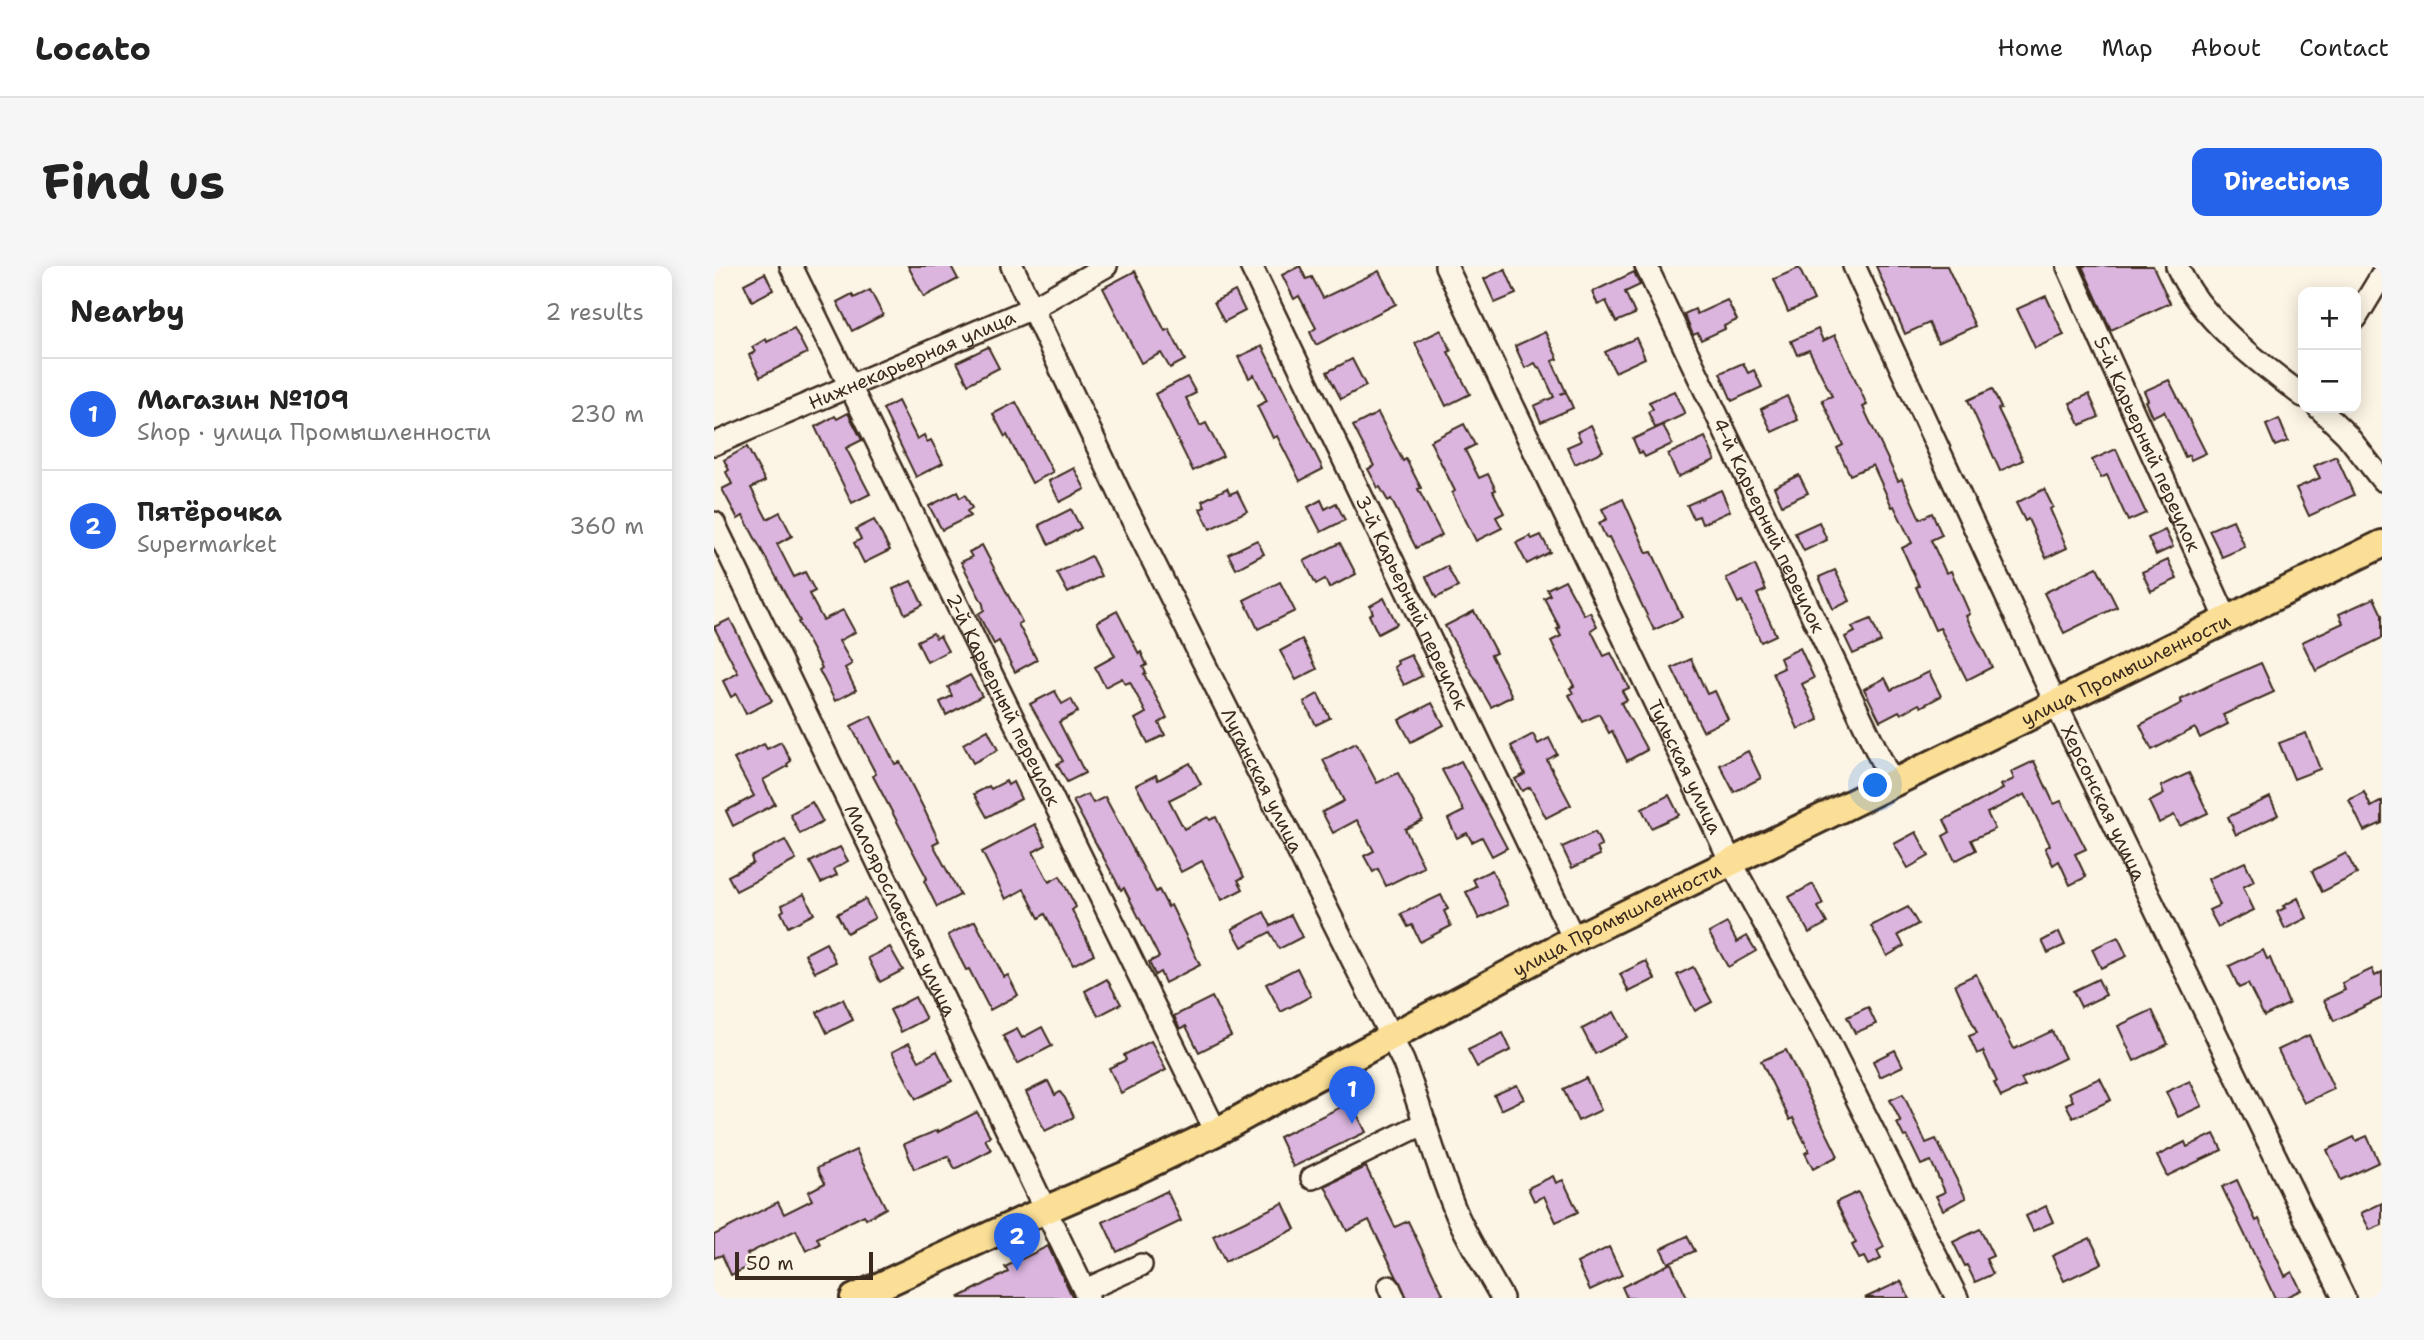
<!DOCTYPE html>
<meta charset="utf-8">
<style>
:root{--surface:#fff;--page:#f6f6f6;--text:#222;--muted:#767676;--line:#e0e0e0;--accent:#2563eb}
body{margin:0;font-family:"Shantell Sans",sans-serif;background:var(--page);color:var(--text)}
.controls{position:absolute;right:21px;top:21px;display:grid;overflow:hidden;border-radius:14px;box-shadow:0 4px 18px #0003}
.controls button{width:63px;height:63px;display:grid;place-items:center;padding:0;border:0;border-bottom:2px solid var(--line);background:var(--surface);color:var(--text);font:35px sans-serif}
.scale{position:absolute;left:21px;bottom:18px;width:138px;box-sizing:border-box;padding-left:7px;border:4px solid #3b2a1e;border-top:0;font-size:19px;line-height:24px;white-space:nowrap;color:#3b2a1e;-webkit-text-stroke:5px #fcf5e5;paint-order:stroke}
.you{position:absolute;left:1162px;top:520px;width:24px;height:24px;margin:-18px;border:5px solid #fff;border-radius:50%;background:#1a73e8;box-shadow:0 0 0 10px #1a73e833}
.badge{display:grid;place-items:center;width:46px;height:46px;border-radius:50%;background:var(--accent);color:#fff;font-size:23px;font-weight:700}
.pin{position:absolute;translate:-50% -58px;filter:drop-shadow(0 2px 4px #0008)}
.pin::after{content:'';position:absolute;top:37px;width:24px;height:21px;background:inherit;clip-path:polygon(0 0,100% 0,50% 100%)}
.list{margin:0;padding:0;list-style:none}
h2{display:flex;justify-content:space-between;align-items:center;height:91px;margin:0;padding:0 28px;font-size:30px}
h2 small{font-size:23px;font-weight:400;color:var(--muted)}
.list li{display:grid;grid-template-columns:46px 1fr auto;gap:21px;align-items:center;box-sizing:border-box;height:112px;padding:0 28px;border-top:2px solid var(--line)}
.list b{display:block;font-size:26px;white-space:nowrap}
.list p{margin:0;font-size:23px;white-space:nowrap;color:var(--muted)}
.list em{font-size:23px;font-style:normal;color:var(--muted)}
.map{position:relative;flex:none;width:1668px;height:1032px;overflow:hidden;border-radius:14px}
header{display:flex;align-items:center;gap:42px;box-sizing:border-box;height:98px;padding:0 35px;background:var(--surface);border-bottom:2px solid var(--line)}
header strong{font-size:33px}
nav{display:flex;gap:38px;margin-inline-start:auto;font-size:24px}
.intro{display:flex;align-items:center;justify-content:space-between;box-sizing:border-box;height:168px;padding:0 42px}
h1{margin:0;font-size:49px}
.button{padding:18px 32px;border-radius:14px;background:var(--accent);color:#fff;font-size:24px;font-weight:700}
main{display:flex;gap:42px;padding:0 42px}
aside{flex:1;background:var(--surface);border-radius:14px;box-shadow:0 4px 18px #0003}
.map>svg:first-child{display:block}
.building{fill:#dbb5de;stroke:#3b2a1e;stroke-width:2}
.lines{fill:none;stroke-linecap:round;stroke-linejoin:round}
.minor-casing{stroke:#3b2a1e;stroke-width:26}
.major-casing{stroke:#3b2a1e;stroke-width:32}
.minor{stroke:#fcf5e5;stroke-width:21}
.major{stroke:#fbdf96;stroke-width:26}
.labels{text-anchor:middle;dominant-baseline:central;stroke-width:7;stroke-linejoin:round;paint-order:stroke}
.street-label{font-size:19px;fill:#3b2a1e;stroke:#fcf5e5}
</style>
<header>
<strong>Locato</strong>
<nav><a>Home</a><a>Map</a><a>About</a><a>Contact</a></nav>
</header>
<div class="intro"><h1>Find us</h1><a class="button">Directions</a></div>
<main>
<aside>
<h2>Nearby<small>2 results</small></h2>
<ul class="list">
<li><span class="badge">1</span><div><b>Магазин №109</b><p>Shop · улица Промышленности</p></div><em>230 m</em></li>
<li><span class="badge">2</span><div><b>Пятёрочка</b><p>Supermarket</p></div><em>360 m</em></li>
</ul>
</aside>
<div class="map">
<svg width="1668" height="1032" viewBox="0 0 1668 1032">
<rect width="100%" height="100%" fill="#fcf5e5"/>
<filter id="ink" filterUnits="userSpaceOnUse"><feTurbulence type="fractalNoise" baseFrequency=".0143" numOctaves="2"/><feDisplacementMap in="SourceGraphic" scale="14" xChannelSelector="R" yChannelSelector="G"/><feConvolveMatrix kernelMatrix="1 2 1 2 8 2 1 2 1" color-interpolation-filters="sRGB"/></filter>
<g filter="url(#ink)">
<g class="building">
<path d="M194,0H237L244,13L210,31Z"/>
<path d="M586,0L592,13L598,11L609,32L665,5L682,38L602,79L596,66L602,62L585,30L580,33L568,9Z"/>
<path d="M1162,0H1233L1261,60L1224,77L1215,57L1191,68Z"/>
<path d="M1368,0H1439L1456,37L1397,64Z"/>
<path d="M1085,2L1100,34L1074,46L1060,13Z"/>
<path d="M791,3L802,28L781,37L770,13Z"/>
<path d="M421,5L451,65L455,63L471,94L456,102L447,87L427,97L389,22Z"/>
<path d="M920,6L926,19L911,26L921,48L902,56L892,35L884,39L878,26Z"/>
<path d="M51,7L59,24L38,35L30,18Z"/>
<path d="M156,24L169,49L138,65L123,36L138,28L140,32Z"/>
<path d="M521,25L531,45L510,56L500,36Z"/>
<path d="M1332,30L1350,69L1321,82L1303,43Z"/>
<path d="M1013,34L1023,54L1010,60L1011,63L987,74L984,67L979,69L970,48L981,43L983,48Z"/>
<path d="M80,62L93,87L46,111L35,89L41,86L38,81L52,73L53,76Z"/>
<path d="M1104,63L1109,75L1121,69L1153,139L1149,141L1184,215L1188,213L1206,253L1218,247L1228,269L1217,274L1232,307L1237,305L1256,348L1252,350L1278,401L1253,414L1226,362L1221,364L1202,321L1205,320L1188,282L1198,277L1180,240L1178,241L1159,199L1136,209L1123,182L1129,179L1108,134L1118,130L1095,84L1083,89L1077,75Z"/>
<path d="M727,64L737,85L734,86L756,128L732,140L701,77Z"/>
<path d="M831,66L844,93L838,95L852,126L846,128L852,126L859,142L827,156L820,140L840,131L826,101L824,102L821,97L811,102L801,80Z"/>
<path d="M922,72L931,92L901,106L891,86Z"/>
<path d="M548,80L609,203L586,215L563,170L559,172L543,140L553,135L540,109L535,112L524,91Z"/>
<path d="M274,81L285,102L254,118L243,96Z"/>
<path d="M638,93L652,120L627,133L613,106Z"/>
<path d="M1029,97L1034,107L1040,104L1048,121L1018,135L1006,107Z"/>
<path d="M473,111L482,127L472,132L486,160L492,157L509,190L479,205L441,128Z"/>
<path d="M1455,114L1492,187L1477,194L1475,189L1471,191L1450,145L1438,151L1431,135L1434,134L1430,125Z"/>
<path d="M1278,123L1287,142L1284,143L1309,194L1286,205L1254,134Z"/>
<path d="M960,125L971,148L941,162L934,146L939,143L935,136Z"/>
<path d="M1375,128L1385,151L1366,159L1356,137Z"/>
<path d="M1073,130L1084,154L1058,166L1047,143Z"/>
<path d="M184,135L203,173L210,169L213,176L217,174L229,197L202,211L169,143Z"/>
<path d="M302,136L339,206L318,217L293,169L291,171L279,148Z"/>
<path d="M134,147L148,174L132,182L156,228L138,237L101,161L121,150L123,153Z"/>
<path d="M664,147L689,195L692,193L707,222L704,223L728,269L702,282L677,233L674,235L666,221L664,222L654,203L660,200L639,160Z"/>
<path d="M1565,153L1574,175L1561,180L1552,159Z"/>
<path d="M750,158L761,179L751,184L765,212L774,208L782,224L779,225L790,247L782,251L788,262L762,275L738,227L741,225L716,175Z"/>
<path d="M877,159L889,185L861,198L853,181L867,175L863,166Z"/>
<path d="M949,159L958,178L931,191L928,186L925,187L919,173Z"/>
<path d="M991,171L1001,194L964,211L954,188Z"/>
<path d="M33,181L51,215L37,222L53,253L66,246L78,270L63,278L80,311L91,306L101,325L95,328L109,354L129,344L141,366L125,375L138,398L131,402L142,424L121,435L105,404L108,402L84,356L86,355L29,250L24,253L8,223L18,218L12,206L15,204L10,194Z"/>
<path d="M1402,183L1432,247L1414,255L1393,209L1387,212L1378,194Z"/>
<path d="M1622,190L1640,229L1595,250L1582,222L1606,212L1600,200Z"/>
<path d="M360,202L371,223L346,236L335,215Z"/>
<path d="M1085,209L1094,227L1068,239L1060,221Z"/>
<path d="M513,222L516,228L523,225L533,245L496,263L486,243L491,241L488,235Z"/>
<path d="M1330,223L1339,241L1336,243L1353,282L1332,292L1314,253L1311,255L1302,237Z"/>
<path d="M1007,224L1016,245L988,258L985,250L979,252L973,239Z"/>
<path d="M243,226L246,232L251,229L258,242L253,245L256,250L228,264L215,240Z"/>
<path d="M909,233L933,287L938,286L968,351L940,364L895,271L892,272L885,257L893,253L888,243Z"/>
<path d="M607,234L611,243L622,237L631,254L607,266L594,241Z"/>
<path d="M357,243L367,262L335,279L325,259Z"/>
<path d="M160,254L176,284L150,297L140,277L147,273L142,263Z"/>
<path d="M1519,254L1531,281L1508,291L1495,264Z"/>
<path d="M1105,256L1113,274L1090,285L1081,267Z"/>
<path d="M1451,264L1459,281L1442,289L1434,272Z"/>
<path d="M827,269L836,286L813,298L802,277L816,270L818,273Z"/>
<path d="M543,274L550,288L522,303L514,288Z"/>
<path d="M626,277L642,308L615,322L611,313L602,318L590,295Z"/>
<path d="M268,279L308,356L304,358L323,394L301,406L285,375L280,378L264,348L270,344L269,338L247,296L258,291L255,286Z"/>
<path d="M377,290L387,310L354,327L343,307Z"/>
<path d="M1454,294L1463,313L1437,325L1428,306Z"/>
<path d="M1041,299L1052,324L1043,328L1062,369L1047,376L1028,335L1024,337L1012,312Z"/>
<path d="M733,300L744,321L722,332L712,311Z"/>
<path d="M1383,301L1403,341L1350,367L1330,327Z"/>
<path d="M1121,304L1136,335L1119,343L1105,311Z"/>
<path d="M851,314L870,349L876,346L883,360L877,364L890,390L897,387L915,422L908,425L913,434L907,437L933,484L913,495L898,465L895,467L885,448L869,456L855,429L859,427L856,422L860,420L837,375L847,370L843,363L846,362L830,332L836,329L833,323Z"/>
<path d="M197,315L209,339L191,348L179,323Z"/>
<path d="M566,316L581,345L544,363L530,334Z"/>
<path d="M670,332L683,358L664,368L655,349L659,347L656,340Z"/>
<path d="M1660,332L1668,349V372L1602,405L1588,376L1629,357L1625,348Z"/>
<path d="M403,345L425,388L427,386L433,399L429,401L432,407L430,408L453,452L445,457L451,469L434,477L421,453L432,447L416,416L411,418L408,412L391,421L381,401L401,390L383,356Z"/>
<path d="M760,345L782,387L777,389L798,430L777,441L731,360Z"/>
<path d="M16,353L58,435L32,448L22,428L17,431L9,415L24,407L0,361Z"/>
<path d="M1157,353L1167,376L1139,388L1131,371L1141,366L1138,361Z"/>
<path d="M219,367L222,372L226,370L234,385L213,396L203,375Z"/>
<path d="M588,373L603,403L582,414L566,385Z"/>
<path d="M1086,382L1100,412L1088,418L1105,454L1084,463L1059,407L1070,402L1066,392Z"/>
<path d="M697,389L708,410L690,419L680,401L684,398L683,395Z"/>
<path d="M977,393L993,428L1001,425L1014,453L989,465L958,402Z"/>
<path d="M1547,397L1560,426L1509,449L1514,458L1486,472L1481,462L1438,484L1426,459L1468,437L1466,434L1498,418Z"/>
<path d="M1215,406L1227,430L1207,441L1205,438L1187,448L1185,445L1166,455L1150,423L1171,412L1177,424Z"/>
<path d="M256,409L268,430L232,449L226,436L238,430L234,421Z"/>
<path d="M341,425L348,438L357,433L364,446L345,456L371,507L353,516L343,498L349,495L316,438Z"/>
<path d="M604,428L616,452L602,459L590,436Z"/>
<path d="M718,437L730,459L697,476L685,454Z"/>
<path d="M157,450L181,498L186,496L210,543L225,575L219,578L246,629L223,641L210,615L213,612L159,510L162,508L137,460Z"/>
<path d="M274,464L284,484L259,497L249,478Z"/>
<path d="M1592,467L1606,503L1580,513L1565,477Z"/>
<path d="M819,468L824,478L835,472L843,488L833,494L857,539L832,552L816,521L808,525L801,513L811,508L797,480Z"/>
<path d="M67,476L77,495L73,498L74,500L49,514L61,538L19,560L12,545L40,530L20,493L50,478L53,483Z"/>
<path d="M642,477L663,517L684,507L709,554L691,563L710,601L672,620L664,603L659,606L650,590L660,585L643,554L619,567L608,546L630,535L609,494Z"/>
<path d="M1034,485L1047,512L1020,526L1006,499Z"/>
<path d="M747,495L793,582L778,590L768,571L758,576L753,567L743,572L734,553L750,545L728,504Z"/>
<path d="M1320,495L1340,538L1347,535L1372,583L1361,588L1372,611L1356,619L1345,595L1339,599L1331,582L1336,579L1311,528L1273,547L1281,563L1257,574L1262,584L1241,595L1229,570L1236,566L1230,554L1289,523L1287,519L1300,513L1297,506Z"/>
<path d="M476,497L487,518L455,534L470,563L494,551L496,554L502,551L530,611L524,614L529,623L508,634L488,595L467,606L422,519L442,509L444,514Z"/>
<path d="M1475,507L1494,547L1466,560L1460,549L1445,557L1435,536L1450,528L1447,520Z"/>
<path d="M292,515L294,519L299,516L307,533L273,551L260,528L275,520L277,523Z"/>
<path d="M1650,526L1657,541L1668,535V557L1650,565L1635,534Z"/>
<path d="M374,528L379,537L391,531L442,626L445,624L454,641L457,639L486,699L451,717L446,706L441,709L435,696L445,691L410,622L407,624L359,535Z"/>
<path d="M955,529L965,549L937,562L928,543Z"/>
<path d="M1556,531L1564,549L1522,569L1514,551Z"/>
<path d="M98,536L109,556L86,568L76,548Z"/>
<path d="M321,558L332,579L319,586L335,616L346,610L362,641L358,644L380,688L359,699L331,648L325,652L310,623L292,633L268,586Z"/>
<path d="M881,566L888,580L883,582L886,589L858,602L848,581Z"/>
<path d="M1202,566L1215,590L1194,602L1180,578Z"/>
<path d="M71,574L82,594L22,625L14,610L39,597L37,591Z"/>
<path d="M126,581L134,595L120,603L123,609L107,617L96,596Z"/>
<path d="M1632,587L1643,608L1608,626L1598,605Z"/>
<path d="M1531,596L1540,615L1529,621L1540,644L1504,661L1495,644L1506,639L1494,613Z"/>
<path d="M778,604L794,639L765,653L752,626L763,621L759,613Z"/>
<path d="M1099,618L1109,638L1104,641L1113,657L1095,667L1075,631Z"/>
<path d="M90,628L100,648L74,661L67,646L70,644L68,639Z"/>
<path d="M727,629L734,643L730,645L737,660L706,676L698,659L694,661L687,648Z"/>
<path d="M1584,632L1593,652L1571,663L1563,646L1571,642L1569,640Z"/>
<path d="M151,633L161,652L133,667L123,648Z"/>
<path d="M1194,641L1204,658L1184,669L1190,680L1173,690L1157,660Z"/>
<path d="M550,646L557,660L577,649L588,671L565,683L556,666L528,681L518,663Z"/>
<path d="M261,655L290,711L294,709L304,729L276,744L255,703L252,704L234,669Z"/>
<path d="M1013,657L1023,676L1033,670L1042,685L1014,701L995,667Z"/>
<path d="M1345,666L1351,679L1334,687L1328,675Z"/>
<path d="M1404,671L1413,690L1387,702L1378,683Z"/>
<path d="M112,677L122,696L101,706L91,688Z"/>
<path d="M176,681L189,704L166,716L154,692Z"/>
<path d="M1549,684L1553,693L1556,692L1575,738L1550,750L1534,718L1525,722L1515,700Z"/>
<path d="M932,695L941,713L915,726L906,708Z"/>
<path d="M979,701L998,736L981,745L963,709Z"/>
<path d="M583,702L597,730L567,746L552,718Z"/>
<path d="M1658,703L1661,710L1668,706V732L1620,755L1610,734L1631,724L1628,717Z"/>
<path d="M1262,708L1300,783L1338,765L1351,792L1307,813L1311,820L1287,831L1280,817L1283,816L1269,785L1263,788L1255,770L1263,767L1241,718Z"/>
<path d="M393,713L407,738L384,750L371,725Z"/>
<path d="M1384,713L1392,729L1367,741L1359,725Z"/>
<path d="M201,731L212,753L187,766L176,744Z"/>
<path d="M498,731L517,770L485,786L472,760L466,763L460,750Z"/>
<path d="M129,733L139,754L113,767L103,746Z"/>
<path d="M1154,741L1162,758L1141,767L1133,751Z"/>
<path d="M1438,744L1454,778L1420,795L1404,760Z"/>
<path d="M900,746L913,771L881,788L868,763Z"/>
<path d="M328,761L338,780L303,798L289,770L303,763L308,772Z"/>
<path d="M789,767L797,784L763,801L754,784Z"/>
<path d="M1595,769L1620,823L1590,837L1564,784Z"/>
<path d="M437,775L452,804L407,827L395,802L412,794L410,789Z"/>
<path d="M195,777L205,795L223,785L238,815L202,833L178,786Z"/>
<path d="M1072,784L1124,890L1099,903L1091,887L1095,885L1079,852L1076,854L1047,795Z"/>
<path d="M1181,784L1189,800L1166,811L1159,795Z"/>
<path d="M872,812L887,844L864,855L849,823Z"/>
<path d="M1386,812L1397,834L1359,852L1352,838L1359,835L1355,826Z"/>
<path d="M334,815L341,829L346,826L351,832L360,851L331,865L312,826Z"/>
<path d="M1476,815L1488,840L1464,851L1452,826Z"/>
<path d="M803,819L810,833L787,844L780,829Z"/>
<path d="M1189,828L1212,877L1222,873L1252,932L1229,944L1222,930L1231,926L1217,895L1207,899L1193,870L1190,871L1183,857L1187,856L1176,834Z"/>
<path d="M637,836L652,866L579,901L565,871Z"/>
<path d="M263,846L276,870L271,873L277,884L241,903L234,890L200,903L190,878L224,864V866Z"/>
<path d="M1500,868L1508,884L1453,910L1443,890L1471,876L1473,881Z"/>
<path d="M1653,870L1665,896L1627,914L1613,884L1640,871L1642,875Z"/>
<path d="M142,884L172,942L152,953L150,949L103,972L106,978L92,985L82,964L33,988L39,999L17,1009L8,989L0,992V969L64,936L70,948L98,934L94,926L111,917L103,902Z"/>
<path d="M652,901L681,961L694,955L729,1028L720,1032H693L655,954L633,965L611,920Z"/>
<path d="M839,910L842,917L849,914L864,946L842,956L830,930L820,935L814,922Z"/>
<path d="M1523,914L1542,955L1545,953L1571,1010L1578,1006L1587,1024L1570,1032H1561L1508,921Z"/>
<path d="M453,925L467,955L403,986L389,956Z"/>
<path d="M1144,926L1170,981L1163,985L1167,993L1154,999L1150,991L1145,993L1138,979L1142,977L1122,936Z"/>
<path d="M569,937L581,963L511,996L499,970Z"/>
<path d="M1668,937V959L1656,964L1647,947Z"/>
<path d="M1332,940L1339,956L1319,965L1312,950Z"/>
<path d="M1266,963L1279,990L1272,993L1279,1008L1261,1016L1253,999L1251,1000L1239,976Z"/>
<path d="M973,970L981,985L954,997L947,983Z"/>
<path d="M1376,972L1388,997L1350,1015L1338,990Z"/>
<path d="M334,980L359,1032H244L294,1006L291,1001Z"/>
<path d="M895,981L908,1009L876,1024L863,997Z"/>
<path d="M957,997L973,1032H913L908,1021Z"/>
<path d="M1187,1015L1195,1032H1151Z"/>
</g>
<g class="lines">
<defs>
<g id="minor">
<path id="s1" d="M77,0L502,866"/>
<path id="s2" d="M298,0L413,243L689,795C709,846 722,900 744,951C757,979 773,1005 788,1032"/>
<path id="s3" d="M537,0L860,673"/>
<path id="s4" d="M732,0L1017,596L1108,763L1243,1032"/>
<path id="s5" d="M932,0L1178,517"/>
<path id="s6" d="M1140,0L1342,438L1630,1032"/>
<path d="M1463,0C1486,53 1544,96 1589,130"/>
<path id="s7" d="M1354,1L1513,354"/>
<path d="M1642,52L1668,9"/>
<path d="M1605,142L1633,169L1668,214"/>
<path id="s8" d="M0,178L318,42L392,0"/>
<path id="s9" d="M0,257L374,1032"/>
<path d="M598,912L711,857"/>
<path d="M675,1021L680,1032"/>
<path d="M371,1024L427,999"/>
</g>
<g id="major">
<path id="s10" d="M140,1032L331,944L417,907L502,866L594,815L860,673L1668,278"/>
</g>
</defs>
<use href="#minor" class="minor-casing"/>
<use href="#major" class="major-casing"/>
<use href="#minor" class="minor"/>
<use href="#major" class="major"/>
</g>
</g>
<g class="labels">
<g class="street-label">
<text stroke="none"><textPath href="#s8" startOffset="215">Нижнекарьерная улица</textPath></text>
<text stroke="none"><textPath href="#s7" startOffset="194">5-й Карьерный переулок</textPath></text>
<text stroke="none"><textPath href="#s5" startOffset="287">4-й Карьерный переулок</textPath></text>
<text stroke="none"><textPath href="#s3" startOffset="373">3-й Карьерный переулок</textPath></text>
<text stroke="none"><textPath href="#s10" startOffset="1419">улица Промышленности</textPath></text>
<text stroke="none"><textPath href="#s1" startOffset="483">2-й Карьерный переулок</textPath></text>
<text stroke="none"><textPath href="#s4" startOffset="555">Тульская улица</textPath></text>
<text stroke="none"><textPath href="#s2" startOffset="572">Луганская улица</textPath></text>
<text stroke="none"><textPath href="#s6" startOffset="592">Херсонская улица</textPath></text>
<text stroke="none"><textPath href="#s9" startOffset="430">Малоярославская улица</textPath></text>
<text stroke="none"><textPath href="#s10" startOffset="852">улица Промышленности</textPath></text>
</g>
</g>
</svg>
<div class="controls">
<button>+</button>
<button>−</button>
</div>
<div class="scale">50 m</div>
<div class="you"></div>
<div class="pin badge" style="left:638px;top:858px">1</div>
<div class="pin badge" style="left:303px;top:1005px">2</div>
</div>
</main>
